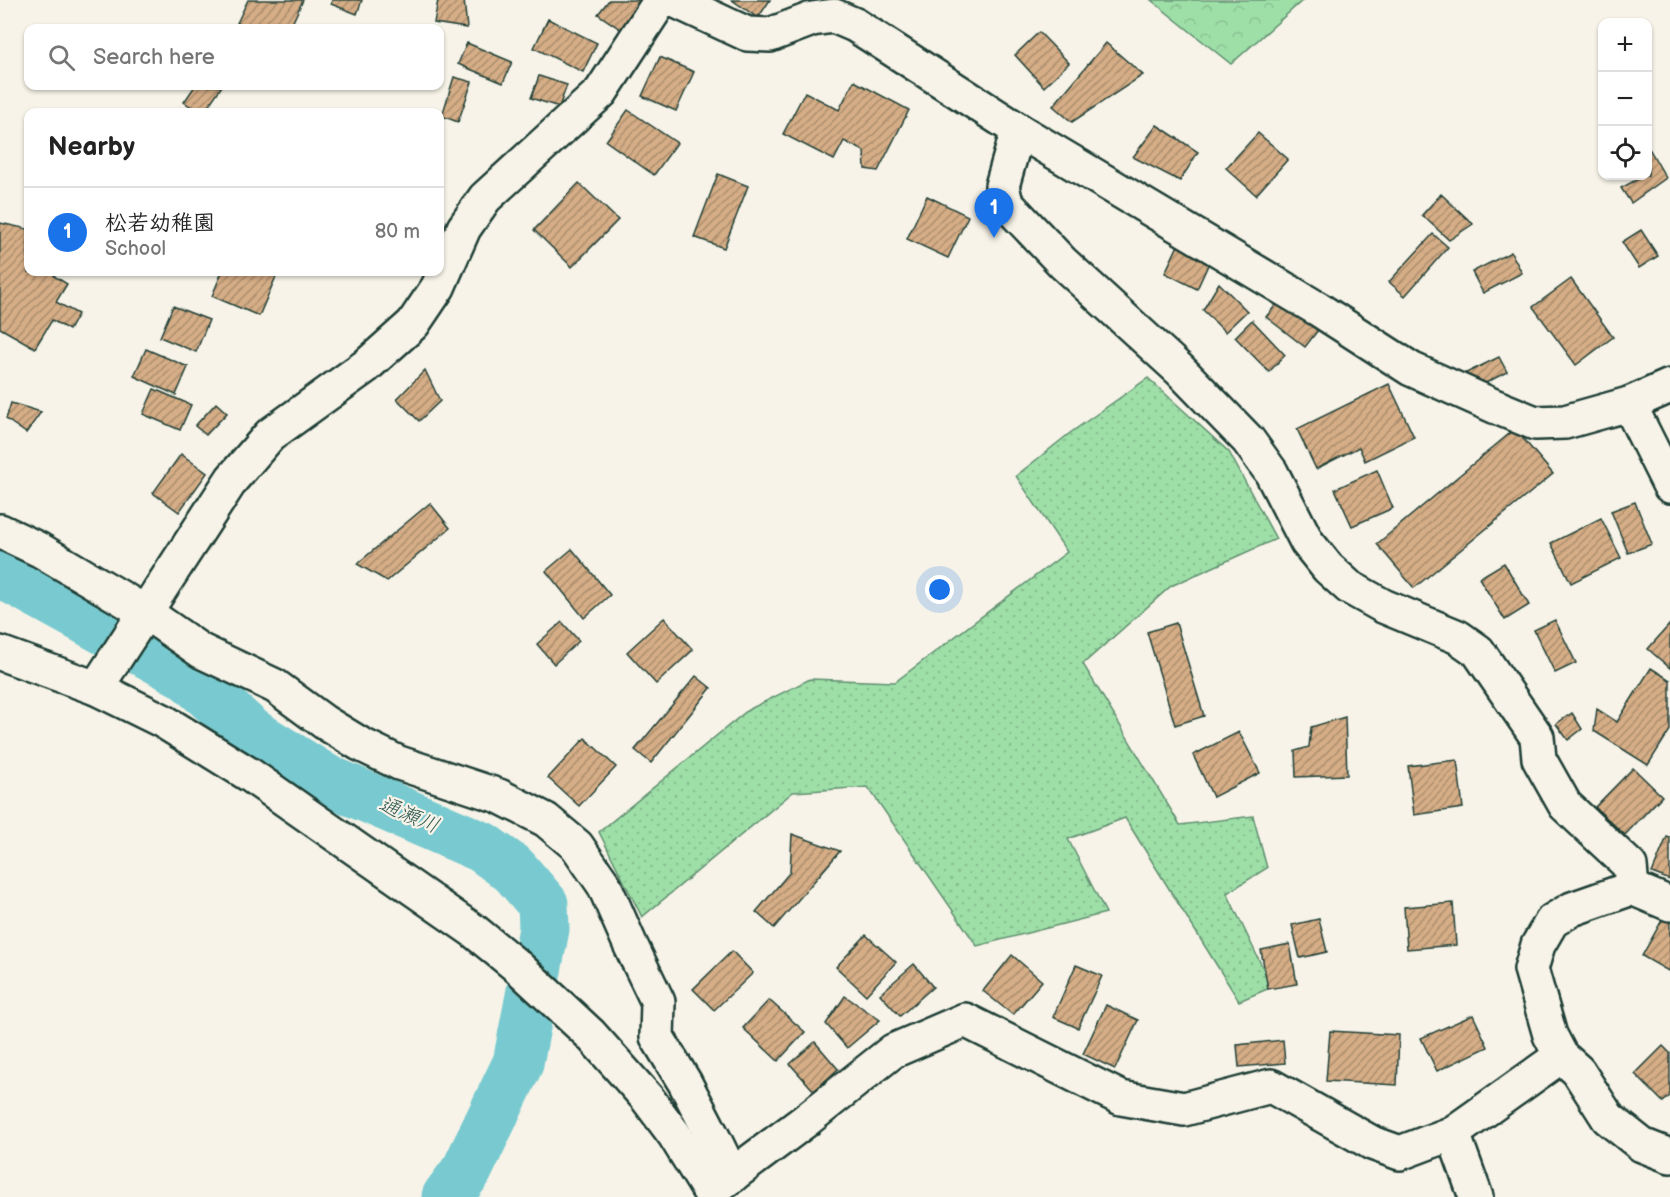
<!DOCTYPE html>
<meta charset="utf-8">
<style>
:root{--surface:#fff;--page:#f6f6f6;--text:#222;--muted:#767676;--line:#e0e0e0;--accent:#1a73e8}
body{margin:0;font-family:"Balsamiq Sans","Klee One",sans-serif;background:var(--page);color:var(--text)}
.controls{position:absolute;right:18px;top:18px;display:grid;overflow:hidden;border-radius:12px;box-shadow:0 2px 4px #0004}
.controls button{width:54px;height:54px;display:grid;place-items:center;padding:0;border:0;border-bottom:2px solid var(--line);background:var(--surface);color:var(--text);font:30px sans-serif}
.you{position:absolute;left:940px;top:590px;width:21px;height:21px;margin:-15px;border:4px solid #fff;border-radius:50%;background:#1a73e8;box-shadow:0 0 0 9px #1a73e833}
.badge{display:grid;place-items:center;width:39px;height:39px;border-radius:50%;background:var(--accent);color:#fff;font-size:20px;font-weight:700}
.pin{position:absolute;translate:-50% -50px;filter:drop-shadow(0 2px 3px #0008)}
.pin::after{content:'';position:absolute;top:32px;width:21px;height:18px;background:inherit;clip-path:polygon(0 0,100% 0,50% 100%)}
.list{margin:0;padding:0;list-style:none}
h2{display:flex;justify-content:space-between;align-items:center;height:78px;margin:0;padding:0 24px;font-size:26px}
h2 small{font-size:20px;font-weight:400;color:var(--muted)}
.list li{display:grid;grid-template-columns:39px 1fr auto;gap:18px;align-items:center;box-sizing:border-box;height:90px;padding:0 24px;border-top:2px solid var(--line)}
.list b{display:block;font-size:22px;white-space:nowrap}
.list p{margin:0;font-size:20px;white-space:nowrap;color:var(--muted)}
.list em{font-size:20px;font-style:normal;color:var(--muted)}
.icon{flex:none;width:33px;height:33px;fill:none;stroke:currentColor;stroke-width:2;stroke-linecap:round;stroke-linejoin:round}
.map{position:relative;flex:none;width:1670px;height:1197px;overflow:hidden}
.search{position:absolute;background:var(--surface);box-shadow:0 2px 4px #0004;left:24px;top:24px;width:420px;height:66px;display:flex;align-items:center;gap:15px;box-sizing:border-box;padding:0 21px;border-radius:12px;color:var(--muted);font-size:22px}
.panel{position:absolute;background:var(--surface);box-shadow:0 2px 4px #0004;left:24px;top:108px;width:420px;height:168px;border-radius:12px}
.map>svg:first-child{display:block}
.grass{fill:url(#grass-dots);stroke:#5e8e6e;stroke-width:1.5}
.forest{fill:url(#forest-crowns);stroke:#5e8e6e;stroke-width:1.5}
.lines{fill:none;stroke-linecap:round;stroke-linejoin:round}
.river{stroke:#79cad0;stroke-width:51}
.building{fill:url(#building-hatch);stroke:#1f3d34;stroke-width:1.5}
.minor-casing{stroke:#1f3d34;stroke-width:38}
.minor{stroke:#f7f3e8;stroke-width:33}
.labels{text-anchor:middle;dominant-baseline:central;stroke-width:4.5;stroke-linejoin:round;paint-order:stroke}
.water-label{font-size:21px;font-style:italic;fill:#315953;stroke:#f7f3e8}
</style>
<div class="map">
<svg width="1670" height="1197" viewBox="0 0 1670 1197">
<defs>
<pattern id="grass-dots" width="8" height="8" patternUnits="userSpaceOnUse" patternTransform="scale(1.5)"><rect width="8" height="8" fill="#9edfa8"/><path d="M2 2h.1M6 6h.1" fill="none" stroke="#88c091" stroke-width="1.8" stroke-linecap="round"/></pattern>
<pattern id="forest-crowns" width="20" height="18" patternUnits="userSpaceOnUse" patternTransform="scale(1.5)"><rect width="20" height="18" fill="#9edfa8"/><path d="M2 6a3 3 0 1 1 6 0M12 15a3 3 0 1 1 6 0" fill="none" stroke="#88c091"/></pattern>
<pattern id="building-hatch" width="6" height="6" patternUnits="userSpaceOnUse" patternTransform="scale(1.5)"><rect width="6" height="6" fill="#d5ad86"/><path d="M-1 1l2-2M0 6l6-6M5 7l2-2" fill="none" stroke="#ac8e6e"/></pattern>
</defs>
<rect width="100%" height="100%" fill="#f7f3e8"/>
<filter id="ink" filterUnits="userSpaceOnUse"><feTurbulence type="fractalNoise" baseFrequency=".0167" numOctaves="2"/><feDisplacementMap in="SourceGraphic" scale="12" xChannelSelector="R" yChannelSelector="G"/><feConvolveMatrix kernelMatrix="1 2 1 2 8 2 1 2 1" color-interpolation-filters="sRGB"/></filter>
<g filter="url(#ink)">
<path class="grass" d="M1148,378L1229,452L1276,539L1171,586L1083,664L1180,825L1253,816L1267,868L1227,893L1272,987L1239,1001L1125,818L1068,839L1106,913L977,946L868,787L793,792L642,917L599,832L748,710L810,679L895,682L1067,552L1016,476L1070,433Z"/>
<path class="forest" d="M1151,0H1303L1231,64Z"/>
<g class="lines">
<path class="river" d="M0,572L187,675L251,733L325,779L482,847L514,870L543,904L544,929L518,1063L467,1170L447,1197"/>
</g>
<g class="building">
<path d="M248,0H303L290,28H250L237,23Z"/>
<path d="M332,0H362L357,14L331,4Z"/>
<path d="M438,0H464L467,28L434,23Z"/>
<path d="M609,0H642L623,31L598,14Z"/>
<path d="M732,0H770L758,18Z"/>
<path d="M548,19L597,43L583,72L534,48Z"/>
<path d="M1039,32L1069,63L1044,87L1015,55Z"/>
<path d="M467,43L512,62L503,83L458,64Z"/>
<path d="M1106,43L1143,75L1072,122L1053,106Z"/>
<path d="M660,57L694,72L676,111L642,96Z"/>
<path d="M539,76L567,85L559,107L531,98Z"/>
<path d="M454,77L472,82L458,122L442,116Z"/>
<path d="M854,81L909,110L878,171L865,169L864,151L844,141L834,160L783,134L805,92L839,110Z"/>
<path d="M195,86H222L204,112H199L184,102Z"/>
<path d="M628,110L677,143L654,175L606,141Z"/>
<path d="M1157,125L1198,152L1180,181L1133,157Z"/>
<path d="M1258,133L1288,159L1256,195L1226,168Z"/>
<path d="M1650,150L1666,178L1631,203L1621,188L1640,178L1639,176H1648V151Z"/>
<path d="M718,174L748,186L724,248L694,237Z"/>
<path d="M579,183L618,220L572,267L534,230Z"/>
<path d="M1441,194L1473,224L1449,240L1422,215Z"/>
<path d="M927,196L968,216L948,258L907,239Z"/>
<path d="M0,223L28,229V272H56L54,276L67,284L56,302L78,314L69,330L52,320L35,348L0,328Z"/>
<path d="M1641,230L1658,256L1639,268L1622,242Z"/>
<path d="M1433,234L1448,247L1405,296L1389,282Z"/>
<path d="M1181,239L1213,254L1197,289L1165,273Z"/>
<path d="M1511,252L1522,273L1483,293L1472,272Z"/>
<path d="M222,272H278L259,316L212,296Z"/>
<path d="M1571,279L1613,337L1576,365L1533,307Z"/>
<path d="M1219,283L1247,311L1225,332L1203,310Z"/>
<path d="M1284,295L1322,325L1305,347L1266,317Z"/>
<path d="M173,306L209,320L196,352L160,337Z"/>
<path d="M1252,320L1285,355L1269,372L1235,337Z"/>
<path d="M146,349L188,367L176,395L134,376Z"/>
<path d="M1499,357L1507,372L1474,389L1466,373Z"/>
<path d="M425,370L440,401L419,421L397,399Z"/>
<path d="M1389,384L1414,437L1365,461L1359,447L1316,469L1297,429Z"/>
<path d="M154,389L191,405L180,430L143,414Z"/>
<path d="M11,403L41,412L26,433L6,419Z"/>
<path d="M216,403L227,413L206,435L195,426Z"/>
<path d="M1515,429L1553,474L1414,588L1377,544Z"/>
<path d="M181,454L207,473L179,512L153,493Z"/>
<path d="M1377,470L1393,508L1352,526L1335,489Z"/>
<path d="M1635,502L1652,544L1628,553L1611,511Z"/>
<path d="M430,503L450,528L387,581L357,564Z"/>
<path d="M1601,518L1621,558L1571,583L1551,543Z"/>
<path d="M572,549L610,595L584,618L546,571Z"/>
<path d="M1504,563L1529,605L1505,620L1479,578Z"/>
<path d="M664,618L693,650L656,684L627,652Z"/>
<path d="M1555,620L1576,663L1555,673L1534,630Z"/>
<path d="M562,622L579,641L554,664L537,644Z"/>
<path d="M1176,623L1204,716L1175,725L1147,632Z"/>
<path d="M1670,624V668L1648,649Z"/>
<path d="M1651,668L1670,680V730L1648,765L1594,731L1597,709L1617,722Z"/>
<path d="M696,676L711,688L651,763L635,750Z"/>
<path d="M1572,713L1582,729L1568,740L1556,724Z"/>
<path d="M1345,717L1347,775L1296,777L1295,751L1309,747L1311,727Z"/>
<path d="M1239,732L1260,773L1213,797L1193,755Z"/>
<path d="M585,738L616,767L579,806L548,778Z"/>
<path d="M1457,760L1463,808L1414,815L1408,766Z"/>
<path d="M1633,768L1662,796L1625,835L1595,807Z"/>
<path d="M792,834L840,851L774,928L756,912L790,872Z"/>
<path d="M1667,837L1670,838V880L1652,873Z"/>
<path d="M1453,903L1456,945L1407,949L1404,907Z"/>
<path d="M1666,913L1670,915V972L1642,956Z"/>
<path d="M1319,919L1327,952L1300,958L1292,925Z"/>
<path d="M866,935L896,962L866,995L836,967Z"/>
<path d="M1290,944L1297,984L1268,989L1261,950Z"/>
<path d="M732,951L753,973L714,1010L693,989Z"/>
<path d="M1012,955L1042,981L1013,1015L983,991Z"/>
<path d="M914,964L933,987L900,1016L880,994Z"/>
<path d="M1076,965L1102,976L1078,1028L1053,1017Z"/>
<path d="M845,996L880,1020L847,1048L826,1024Z"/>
<path d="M769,1000L805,1032L778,1061L743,1028Z"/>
<path d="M1106,1005L1138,1020L1115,1069L1083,1054Z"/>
<path d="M1473,1015L1488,1047L1437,1071L1421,1038Z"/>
<path d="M1330,1031L1399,1035L1397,1085L1326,1081Z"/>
<path d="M1283,1040L1285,1063L1239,1067L1237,1045Z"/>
<path d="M815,1042L838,1069L814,1091L790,1064Z"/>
<path d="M1663,1046L1670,1053V1096L1663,1102L1635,1074Z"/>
</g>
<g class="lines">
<defs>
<g id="minor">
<path d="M674,0L747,34L770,35L812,19L834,16L855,25L1018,130L1318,309L1411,369L1494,406L1535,423L1565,422L1629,404L1670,386"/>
<path d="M1018,130L1002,186L1006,203L1063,263L1180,370L1248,440L1271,472L1307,542L1328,568L1349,587L1383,606L1458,637L1478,651L1537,737L1539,759L1565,805L1630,866L1632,888L1572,909L1552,921L1538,945L1531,969L1550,1035L1561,1056L1578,1071L1608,1118L1642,1145L1670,1156"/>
<path d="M1629,404L1670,486"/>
<path d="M0,531L40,550L145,612L201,651L275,686L324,722L360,744L399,763L499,796L546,820L577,846L604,885L630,944L658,1002L657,1037L685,1083L716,1143L732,1176"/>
<path d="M0,653L96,688L163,721L250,775L474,931L518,967L590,1034L647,1098L674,1134L713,1197"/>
<path d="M96,688L232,479L270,435L366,366L413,324L438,287L464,228L485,198L601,92L661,0"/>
<path d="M1632,888L1670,904"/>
<path d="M1453,1133L1561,1056"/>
<path d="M715,1188L805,1121L893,1051L965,1020L1121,1098L1184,1109L1271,1086L1372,1143L1400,1153L1453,1133L1476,1197"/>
</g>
</defs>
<use href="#minor" class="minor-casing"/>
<use href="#minor" class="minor"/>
</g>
</g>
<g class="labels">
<g class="water-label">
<text transform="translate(409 815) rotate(23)">通瀬川</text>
</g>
</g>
</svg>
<div class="controls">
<button>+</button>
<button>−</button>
<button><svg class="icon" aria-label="locate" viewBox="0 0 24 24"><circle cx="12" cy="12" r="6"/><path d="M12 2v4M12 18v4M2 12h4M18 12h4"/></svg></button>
</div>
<div class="you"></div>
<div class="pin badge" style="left:994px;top:238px">1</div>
<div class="search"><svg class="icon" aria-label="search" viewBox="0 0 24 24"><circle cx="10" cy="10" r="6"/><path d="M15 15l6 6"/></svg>Search here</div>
<section class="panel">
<h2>Nearby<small></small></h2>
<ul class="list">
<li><span class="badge">1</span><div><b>松若幼稚園</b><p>School</p></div><em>80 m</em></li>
</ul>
</section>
</div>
